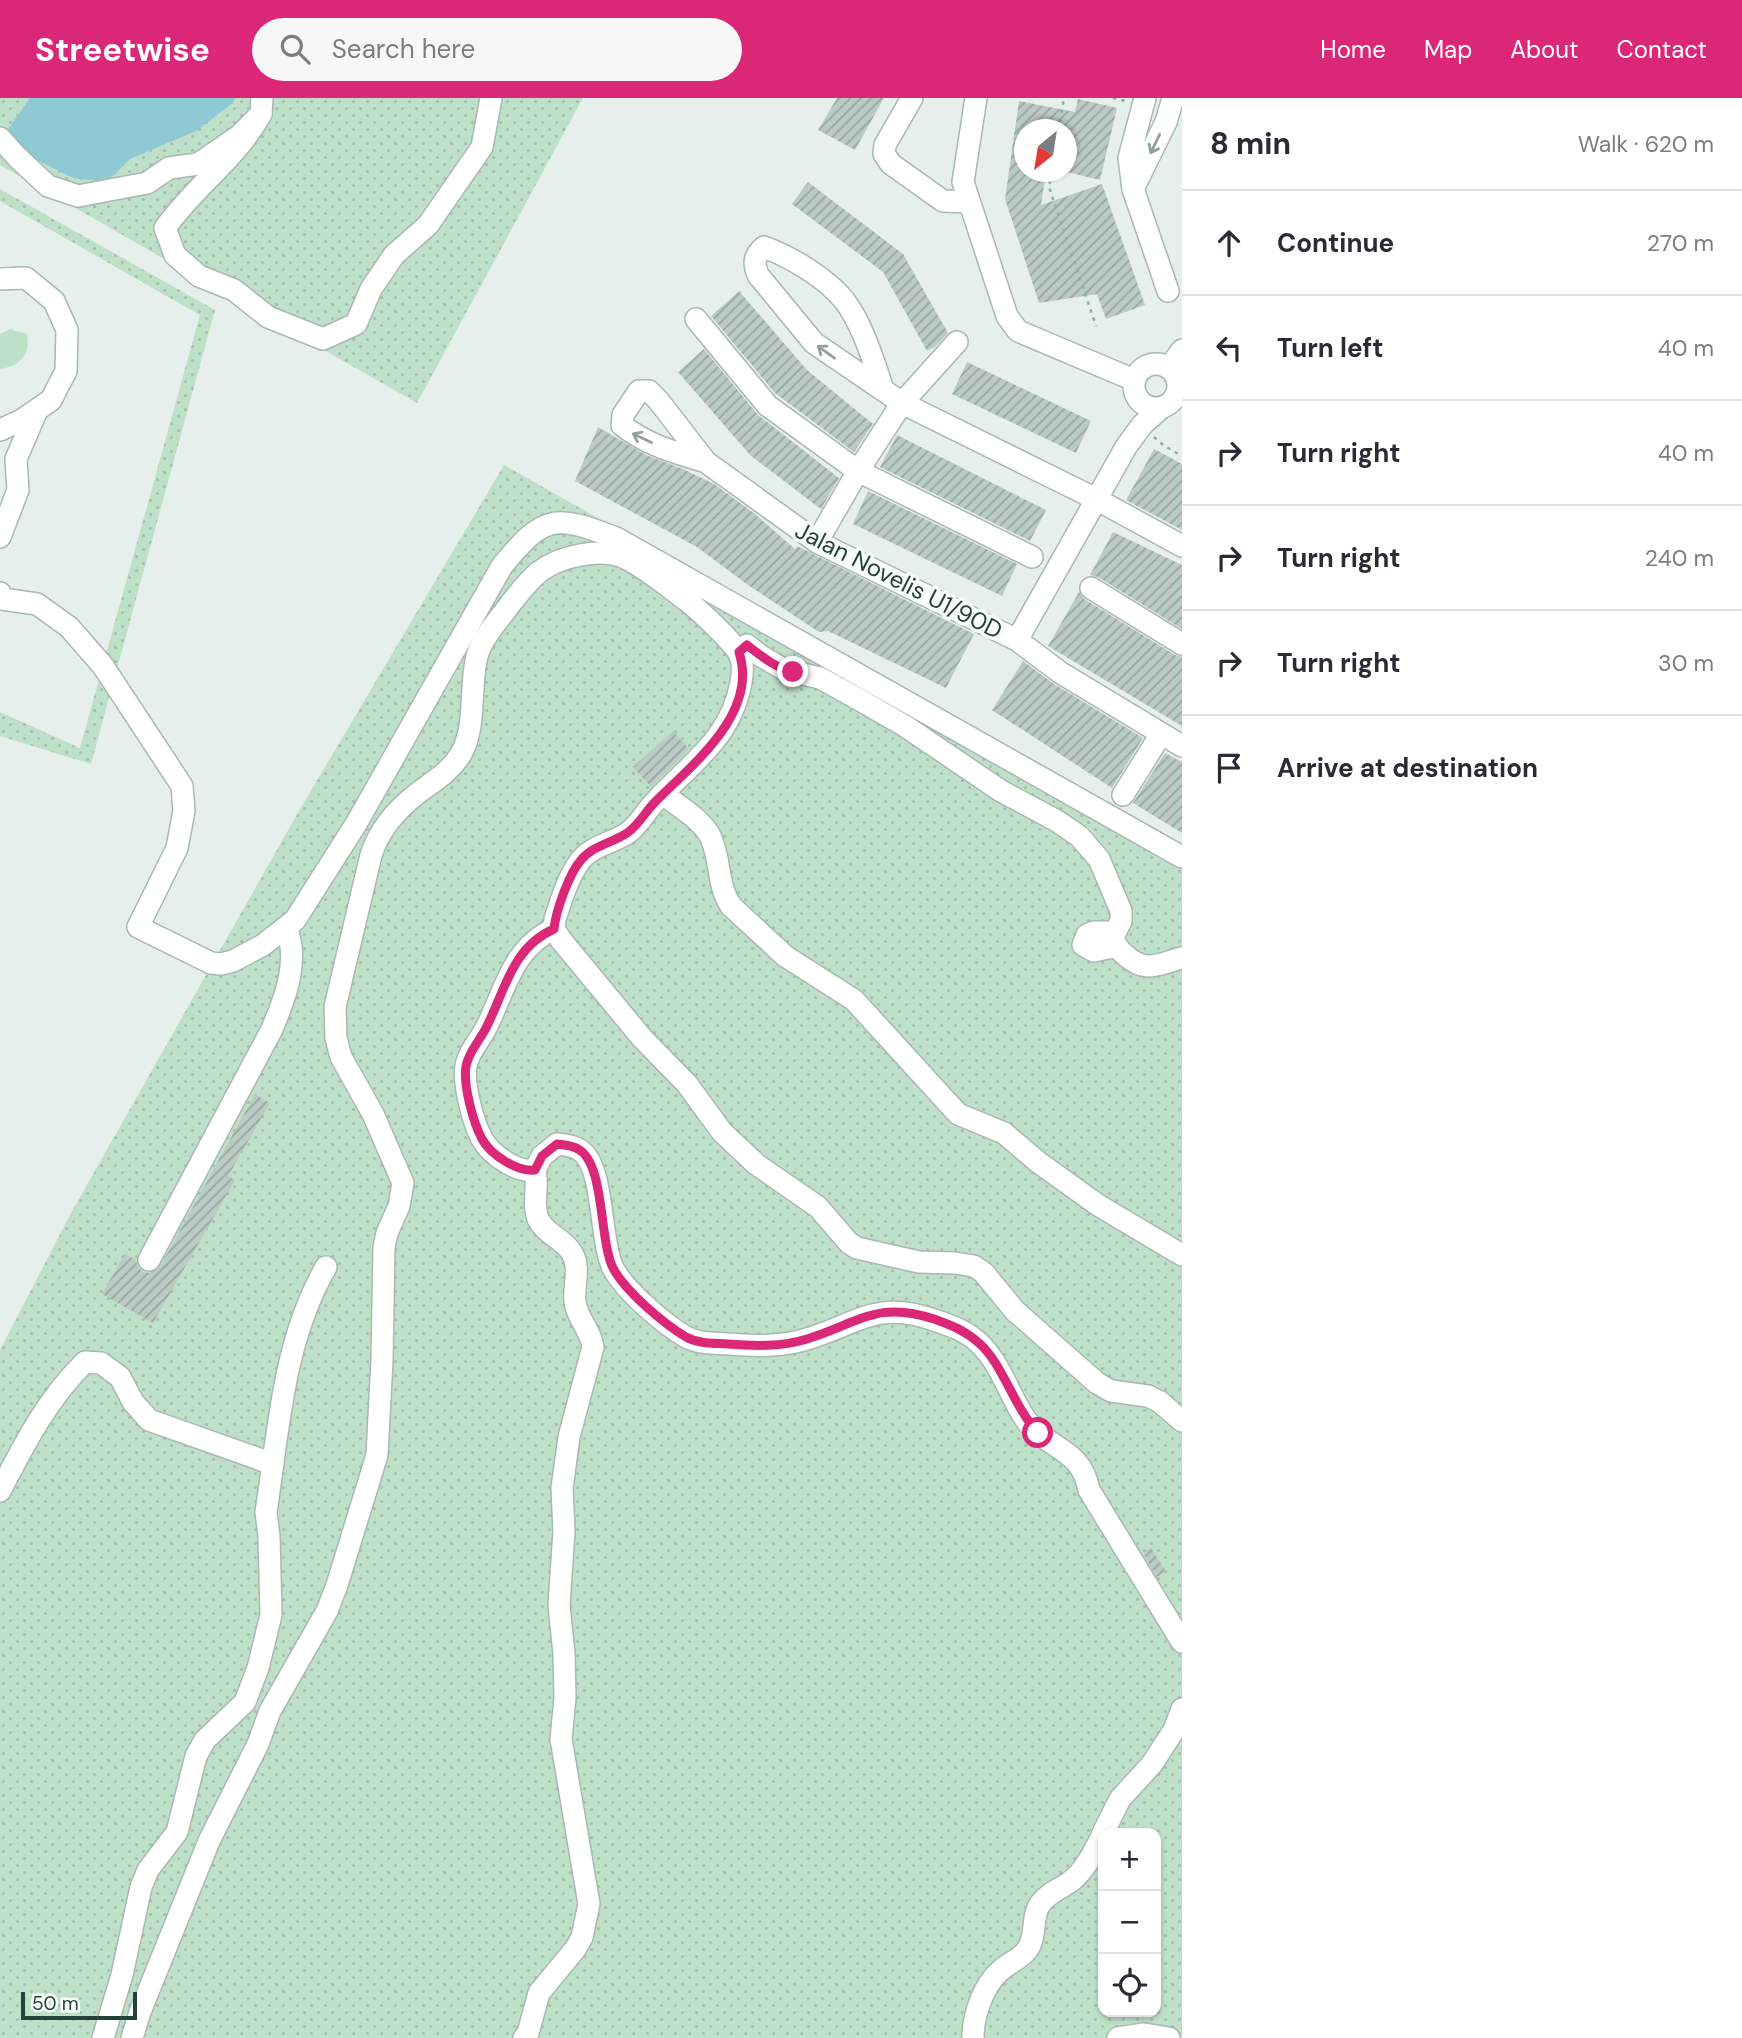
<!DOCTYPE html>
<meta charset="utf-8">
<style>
:root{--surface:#fff;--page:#f7f7f7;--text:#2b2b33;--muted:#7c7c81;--line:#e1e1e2;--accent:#db2777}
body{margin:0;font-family:"DM Sans",sans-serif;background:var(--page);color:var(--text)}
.controls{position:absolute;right:21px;bottom:21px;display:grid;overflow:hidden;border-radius:14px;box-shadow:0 2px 5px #0004}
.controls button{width:63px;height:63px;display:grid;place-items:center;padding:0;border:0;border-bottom:2px solid var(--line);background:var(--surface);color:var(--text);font:35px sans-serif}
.compass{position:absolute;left:1014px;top:21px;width:63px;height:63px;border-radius:50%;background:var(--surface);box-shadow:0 2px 5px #0004;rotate:210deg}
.scale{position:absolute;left:21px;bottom:18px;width:116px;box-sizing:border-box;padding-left:7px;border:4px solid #24423a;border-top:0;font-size:19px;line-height:24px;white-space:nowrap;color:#24423a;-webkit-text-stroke:5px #f7fbf9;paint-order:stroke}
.stop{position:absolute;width:21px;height:21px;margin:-16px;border:5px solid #db2777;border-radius:50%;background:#fff}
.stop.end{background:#db2777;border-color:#fff;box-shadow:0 2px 7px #0008}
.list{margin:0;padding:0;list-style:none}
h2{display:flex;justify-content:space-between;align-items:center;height:91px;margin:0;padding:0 28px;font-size:30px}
h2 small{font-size:23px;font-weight:400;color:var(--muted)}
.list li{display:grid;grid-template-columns:46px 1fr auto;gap:21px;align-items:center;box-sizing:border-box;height:105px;padding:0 28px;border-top:2px solid var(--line)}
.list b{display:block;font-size:26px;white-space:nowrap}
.list em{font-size:23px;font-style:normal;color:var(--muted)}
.icon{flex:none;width:38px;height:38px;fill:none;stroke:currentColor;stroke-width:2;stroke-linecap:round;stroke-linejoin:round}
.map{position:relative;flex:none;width:1182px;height:1940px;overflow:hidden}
header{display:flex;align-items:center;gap:42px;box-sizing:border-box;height:98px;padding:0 35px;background:var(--accent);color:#fff}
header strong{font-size:33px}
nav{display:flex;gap:38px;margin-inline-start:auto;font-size:24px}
.search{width:490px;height:63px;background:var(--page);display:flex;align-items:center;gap:18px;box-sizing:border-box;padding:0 24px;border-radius:38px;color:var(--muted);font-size:26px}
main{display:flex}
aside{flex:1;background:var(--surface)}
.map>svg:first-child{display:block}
.grass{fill:url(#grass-dots);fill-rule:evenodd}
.pitch{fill:#bfe0c8}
.water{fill:#8ec9d4}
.building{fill:url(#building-hatch)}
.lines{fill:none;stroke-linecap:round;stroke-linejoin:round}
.minor-casing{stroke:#a8b8b2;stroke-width:24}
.path{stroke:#86b3a5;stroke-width:2.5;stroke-dasharray:3.5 5;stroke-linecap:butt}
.minor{stroke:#fff;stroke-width:21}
.oneway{stroke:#92a09c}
.route{stroke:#db2777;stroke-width:9}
.labels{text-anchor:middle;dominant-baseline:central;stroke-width:7;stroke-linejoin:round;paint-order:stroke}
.street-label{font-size:24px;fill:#24423a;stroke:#f7fbf9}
</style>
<header>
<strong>Streetwise</strong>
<div class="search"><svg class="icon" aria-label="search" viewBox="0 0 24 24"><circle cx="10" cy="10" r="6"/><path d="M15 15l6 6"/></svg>Search here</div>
<nav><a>Home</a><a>Map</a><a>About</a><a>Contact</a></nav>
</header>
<main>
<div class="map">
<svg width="1182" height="1940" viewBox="0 0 1182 1940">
<defs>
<pattern id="grass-dots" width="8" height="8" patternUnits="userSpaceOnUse" patternTransform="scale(1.75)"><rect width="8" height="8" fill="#bfe0c8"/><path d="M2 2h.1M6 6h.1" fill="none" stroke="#a4c1ad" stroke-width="1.8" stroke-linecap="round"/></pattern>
<pattern id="building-hatch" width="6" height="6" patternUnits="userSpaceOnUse" patternTransform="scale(1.75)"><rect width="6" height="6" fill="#bbcac4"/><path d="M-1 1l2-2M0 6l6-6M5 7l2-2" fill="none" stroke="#98a6a0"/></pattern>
</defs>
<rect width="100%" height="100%" fill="#e6efeb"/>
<g class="grass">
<path d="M0,0H583L417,305L0,67Z"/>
<path d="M0,91L215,212L91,666L0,638V614L80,650L200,217L0,103Z"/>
<path d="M504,367L1182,750V1940H0V1252L71,1115L299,713ZM1103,1735H1156V1914H1103Z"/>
</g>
<path class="pitch" d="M10,231L27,236C31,257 20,268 0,271V236Z"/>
<path class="water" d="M30,0H235L233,5L196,33L130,61L113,78L99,83L73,80L17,52L0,59V43Z"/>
<g class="building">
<path d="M837,0H884L855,52L818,32Z"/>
<path d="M1078,1L1117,10L1100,82L1067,74V51L1071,32H1025V74H1046L1041,107L1102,86L1145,207L1106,221L1097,196L1039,205L1005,101L1019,3L1075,14Z"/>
<path d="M808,84L903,156L948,235L936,248L927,253L883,174L792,106Z"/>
<path d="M739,193L807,272L873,326L854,354L775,295L711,218Z"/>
<path d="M704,251L758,317L839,380L821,411L751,358L678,274Z"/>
<path d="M967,264L1091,323L1076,355L952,296Z"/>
<path d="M598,329L646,357L683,371L714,386L755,416L795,451L797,448L974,536L946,590L828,533L819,534L748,487L697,449L575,383Z"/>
<path d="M897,337L1046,412L1030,443L880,369Z"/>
<path d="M1154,351L1182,366V432L1126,402Z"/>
<path d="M868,393L1017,466L1002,498L853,426Z"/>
<path d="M1113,434L1182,467V531L1098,479L1090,477Z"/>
<path d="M1079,494L1084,501L1175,557L1182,559V628L1048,548Z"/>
<path d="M1023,563L1054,586L1143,640L1112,690L992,612Z"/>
<path d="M673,633L689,651L651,689L633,669Z"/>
<path d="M1165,655L1182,664V735L1133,705Z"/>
<path d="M255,996L270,1005L228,1078L235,1082L153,1225L102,1196L125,1156L136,1162L138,1169L143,1174L150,1175L160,1169Z"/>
<path d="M1151,1450L1166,1473L1157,1479L1143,1455Z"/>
</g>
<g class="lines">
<defs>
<g id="minor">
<path d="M912,0L885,47L884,56L891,66L943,103L968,104"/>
<path d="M976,0L963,84L1007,218L1018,233L1134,282"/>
<path d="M1145,0L1129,60L1133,91L1168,193"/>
<path d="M261,16C235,62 195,88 165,130L175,157L199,178L234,192L268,219L323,241L356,226L371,191L394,157L428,127L482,49L491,0"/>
<path d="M0,40L17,59L48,88L78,98L147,85L169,70L198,66L239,38L261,16L262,0"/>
<path d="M1133,91L1166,24L1173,0"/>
<path d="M0,181L26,180L54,203L67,232L66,273L51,302L22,322L0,332"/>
<path d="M696,221L768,308L858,373L1032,459"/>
<circle cx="1156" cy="288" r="22"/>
<path d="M1169,270L1182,252"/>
<path d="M883,291C873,262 863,227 844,202C826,180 791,159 764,149C754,158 753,165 758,177L814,245L902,305L1096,401L1182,448"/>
<path d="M706,364C677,355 646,347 622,327L623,317L639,293H649L658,302L706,364L817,444L1017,542L1061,575L1182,648"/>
<path d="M0,439L18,392L16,361L37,312"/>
<path d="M817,444L858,373L902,305L957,244"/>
<path d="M1091,490L1182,546"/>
<path d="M0,495L2,501L37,506L69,529L103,568L182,688L184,713L177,750L138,829L211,865L221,866L233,863L263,847L295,822L356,726L502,468C544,417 554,416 616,440L1182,759"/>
<path d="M1017,542L1126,349L1142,327L1161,310"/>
<path d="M739,554L747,547L761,558L785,572L820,580L860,602L905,628L1001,693L1057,723L1079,738L1099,761L1121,813V823L1113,839C1114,846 1119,852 1125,857C1146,876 1158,866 1182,860"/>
<path d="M663,696C678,708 703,722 711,740C721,762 717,788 731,808L785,858L854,902L958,1016L1004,1035L1038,1064L1098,1107L1182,1157"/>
<path d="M1123,697L1161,636"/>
<path d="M554,831C512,850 505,893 486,930C480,942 468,955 466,968C463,987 473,1024 482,1041C491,1057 517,1075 535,1072L542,1058L557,1046C564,1047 571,1047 578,1051C605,1064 599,1142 613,1170C625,1193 664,1226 686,1239C699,1246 714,1245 728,1246C754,1248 782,1249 807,1241C859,1225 877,1202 934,1222C952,1228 967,1233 980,1246C1000,1265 1009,1296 1024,1319C1045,1352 1081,1348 1089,1392L1182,1544"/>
<path d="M1114,834H1094L1087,837L1083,847L1094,853L1117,848"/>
<path d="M149,1162L272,931C285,901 300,861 286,830"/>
<path d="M0,1393C24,1347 47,1301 85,1264L101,1265L120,1279L133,1304L149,1322L273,1366"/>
<path d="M1103,1735L1120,1701L1152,1666L1174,1632L1182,1611"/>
<path d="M103,1940L122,1877L141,1789L148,1772L177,1734L196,1658L205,1642L245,1604L258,1570L271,1517L269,1438L266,1414C279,1330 283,1244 326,1169"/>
<path d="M132,1940L140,1914L209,1743L258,1646L270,1613L327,1513L337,1487L377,1357L382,1262L384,1149L387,1135L399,1108L403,1085L373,1016L341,959L336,940L335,909L371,757C379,732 397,711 418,695C434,683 450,674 461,656C477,627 469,590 477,558C483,538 499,522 511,505C520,494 528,483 539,474C560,458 601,449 625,460C646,470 667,488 686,502C697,510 732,543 738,554C744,563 743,574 741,584C731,642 689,666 653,706C645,715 639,726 629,734C614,745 592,747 580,763C568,779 561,803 555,821L554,831L561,842L642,940L687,986L722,1034L756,1066L818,1109L849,1145L857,1150L919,1164L955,1165L974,1168L984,1175L1015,1213L1097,1285L1111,1293L1148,1298L1160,1304L1182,1323"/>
<path d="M524,1940L528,1935L539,1895L576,1850L582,1839L589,1806L561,1641L565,1600L564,1556L559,1507L564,1433L562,1390L569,1339L593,1249C591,1232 577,1221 575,1204C573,1188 581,1170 572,1155C564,1141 545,1136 538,1121C532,1106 539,1087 535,1072"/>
<path d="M973,1940C973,1918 983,1887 1001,1872C1009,1865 1020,1861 1027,1852C1037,1839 1031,1820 1040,1806C1048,1795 1060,1791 1070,1784C1086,1772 1094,1753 1103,1736"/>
<path d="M1118,1940L1144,1936L1169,1940"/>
</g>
</defs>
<use href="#minor" class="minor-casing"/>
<g class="path">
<path d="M1113,0L1126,3"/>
<path d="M1059,32L1064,0"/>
<path d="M1052,74L1049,89L1096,228"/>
<path d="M1154,339L1163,347L1182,358"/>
</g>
<use href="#minor" class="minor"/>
</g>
<defs><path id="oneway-shaft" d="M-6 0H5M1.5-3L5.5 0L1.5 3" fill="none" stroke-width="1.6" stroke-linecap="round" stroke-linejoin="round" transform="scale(1.75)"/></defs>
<g class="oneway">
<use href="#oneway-shaft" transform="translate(1155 46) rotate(116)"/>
<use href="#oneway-shaft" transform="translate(826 254) rotate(-144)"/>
<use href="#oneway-shaft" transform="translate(642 340) rotate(-154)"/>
</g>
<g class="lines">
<path class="route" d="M793,574C776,570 761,558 747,547L739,554C759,615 693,666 655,704C645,714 639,727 627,735C612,745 592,748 581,762C569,776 556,812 554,831C512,849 505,893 486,930C480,942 468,955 466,968C463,987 473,1024 482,1041C491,1057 517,1074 535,1072L542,1058L557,1046C564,1047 571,1047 578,1051C605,1065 599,1142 613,1170C625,1193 664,1226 686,1239C699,1246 714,1245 728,1246C754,1248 781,1249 807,1241C859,1225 877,1202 934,1221C951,1227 966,1233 980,1246C1003,1267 1014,1309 1038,1335"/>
</g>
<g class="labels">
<g class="street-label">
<text transform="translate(899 482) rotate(27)">Jalan Novelis U1/90D</text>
</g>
</g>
</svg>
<div class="controls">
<button>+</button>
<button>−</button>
<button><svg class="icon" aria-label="locate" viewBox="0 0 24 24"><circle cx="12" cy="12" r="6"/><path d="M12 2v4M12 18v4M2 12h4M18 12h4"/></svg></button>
</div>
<svg class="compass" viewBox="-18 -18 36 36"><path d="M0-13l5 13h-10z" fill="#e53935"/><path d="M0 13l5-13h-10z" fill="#7c7c81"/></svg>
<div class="scale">50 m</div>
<div class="stop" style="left:1038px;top:1335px"></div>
<div class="stop end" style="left:793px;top:574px"></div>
</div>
<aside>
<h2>8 min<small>Walk · 620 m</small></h2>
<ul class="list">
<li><svg class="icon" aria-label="ahead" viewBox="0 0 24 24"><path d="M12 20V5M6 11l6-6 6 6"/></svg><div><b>Continue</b></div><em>270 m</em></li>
<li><svg class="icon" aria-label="left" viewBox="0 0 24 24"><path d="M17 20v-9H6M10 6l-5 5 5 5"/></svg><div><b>Turn left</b></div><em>40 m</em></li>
<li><svg class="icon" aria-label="right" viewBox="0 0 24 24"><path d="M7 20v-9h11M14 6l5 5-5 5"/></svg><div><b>Turn right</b></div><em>40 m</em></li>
<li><svg class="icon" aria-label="right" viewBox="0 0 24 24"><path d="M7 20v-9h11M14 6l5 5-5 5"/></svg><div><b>Turn right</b></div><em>240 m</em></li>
<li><svg class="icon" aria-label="right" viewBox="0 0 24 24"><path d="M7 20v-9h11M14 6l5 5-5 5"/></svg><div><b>Turn right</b></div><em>30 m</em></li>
<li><svg class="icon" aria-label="arrive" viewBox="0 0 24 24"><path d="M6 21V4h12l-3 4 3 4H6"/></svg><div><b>Arrive at destination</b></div></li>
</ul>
</aside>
</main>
